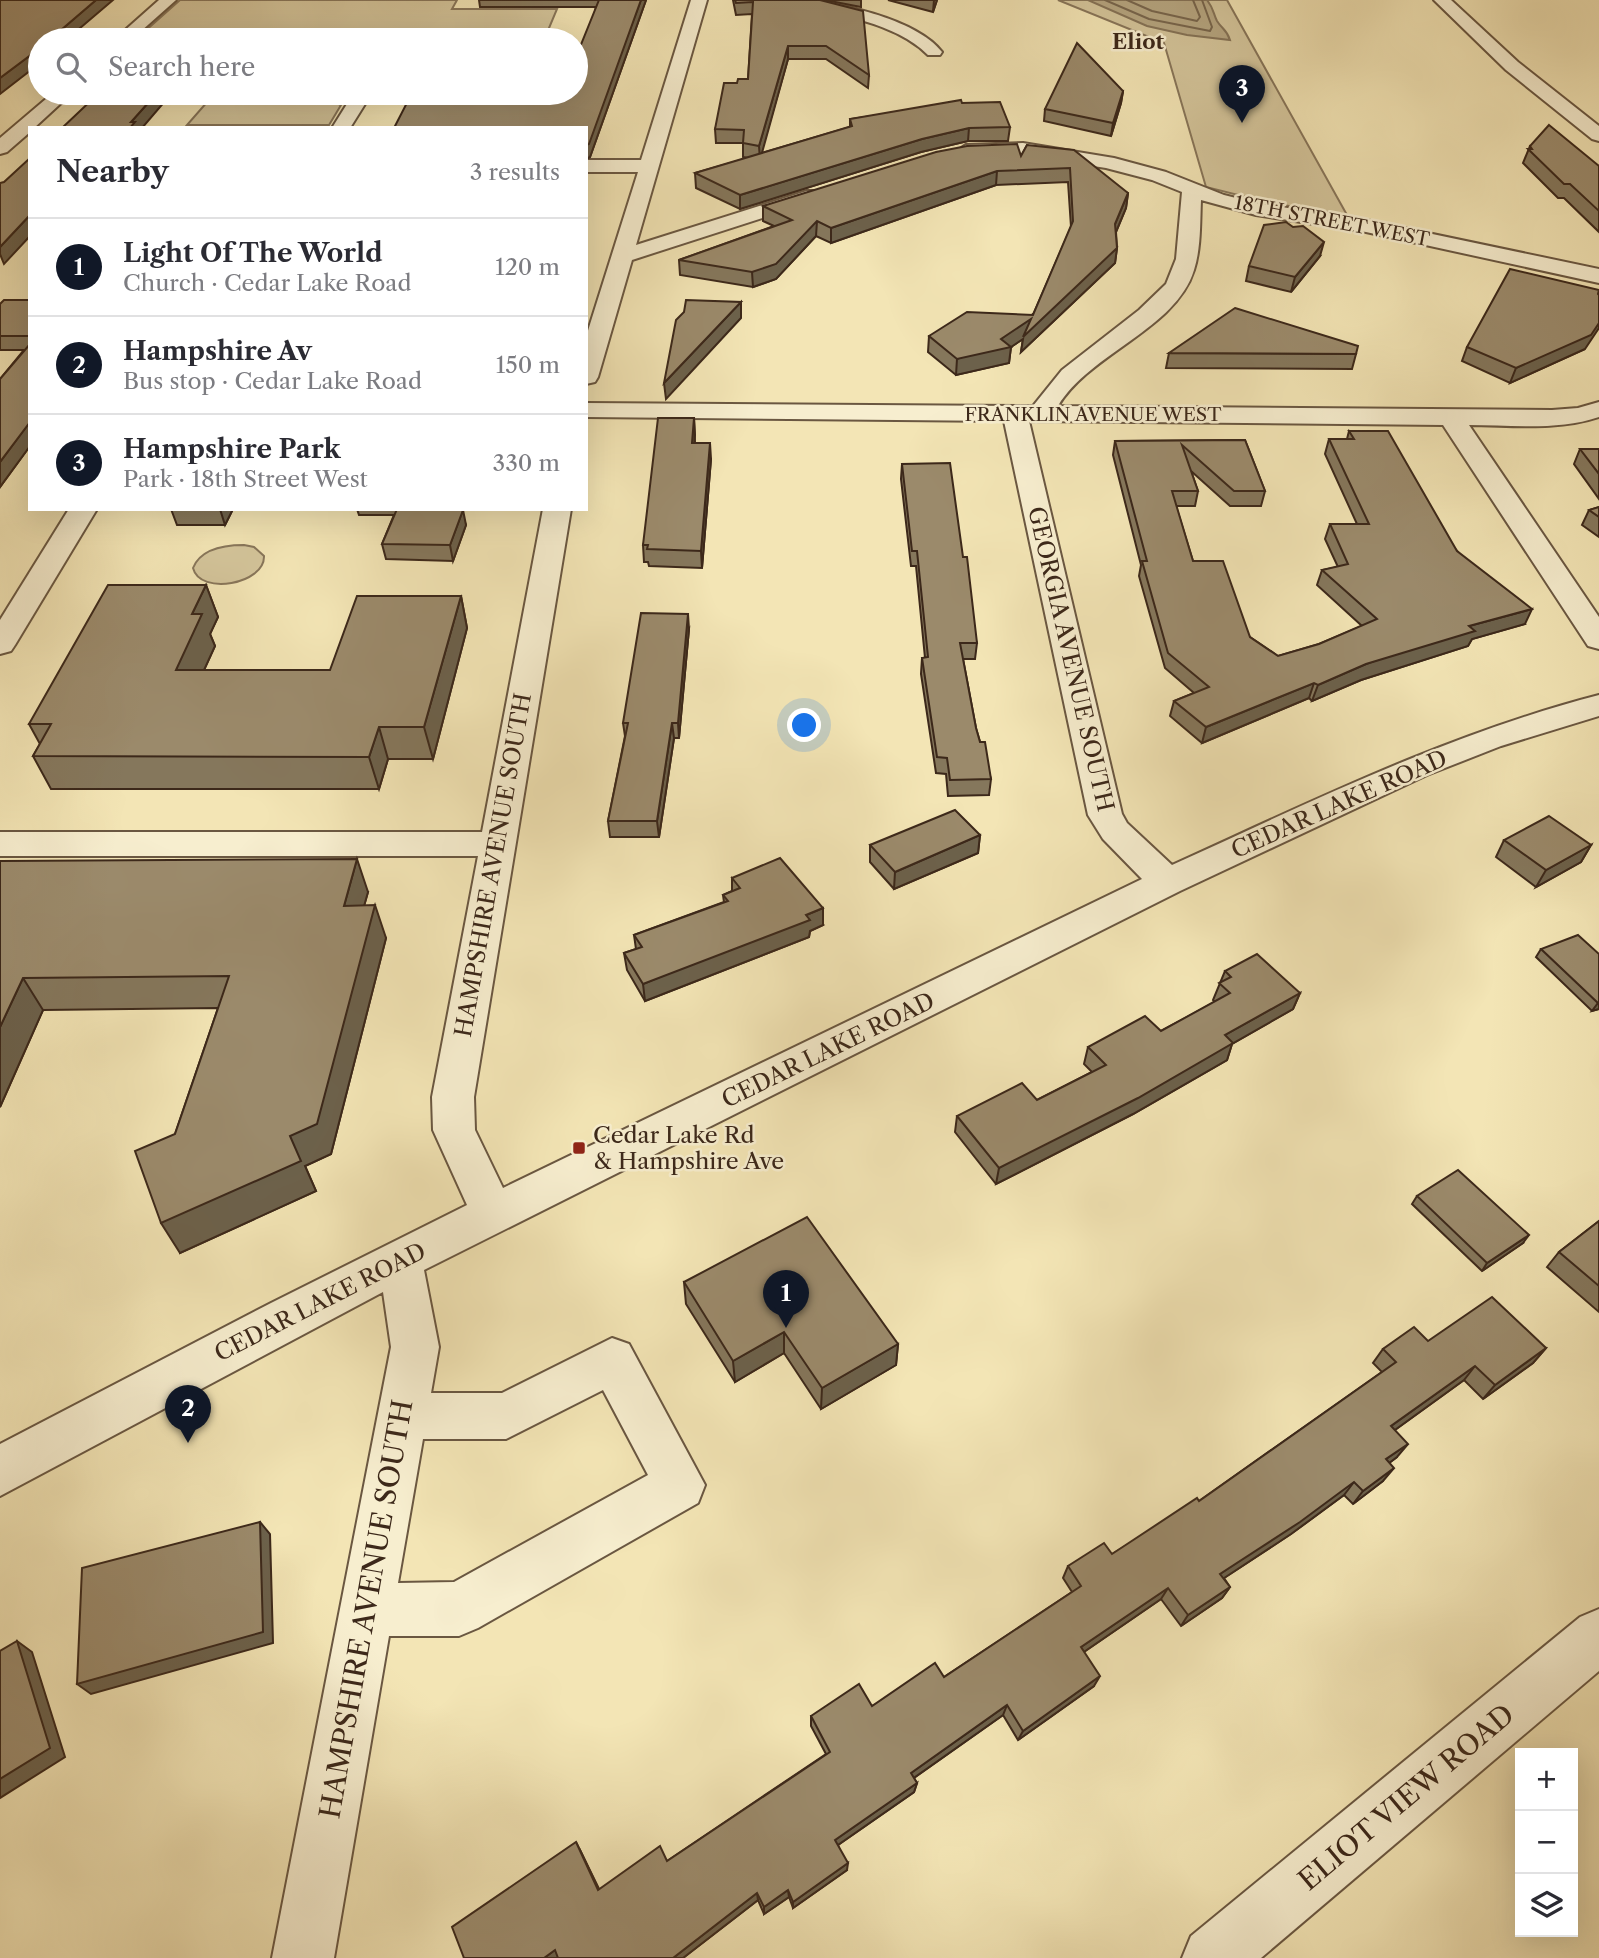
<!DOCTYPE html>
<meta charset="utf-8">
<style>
:root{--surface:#fff;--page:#f2f2f3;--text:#2b2b33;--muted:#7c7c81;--line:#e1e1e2;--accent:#111827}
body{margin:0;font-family:"Libre Caslon Text",serif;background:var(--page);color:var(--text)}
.controls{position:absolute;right:21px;bottom:21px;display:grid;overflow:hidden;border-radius:0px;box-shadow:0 7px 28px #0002}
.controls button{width:63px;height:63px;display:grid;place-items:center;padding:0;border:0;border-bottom:2px solid var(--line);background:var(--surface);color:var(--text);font:35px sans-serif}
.you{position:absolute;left:805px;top:726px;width:24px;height:24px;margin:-18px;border:5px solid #fff;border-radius:50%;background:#1a73e8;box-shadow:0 0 0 10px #1a73e833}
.badge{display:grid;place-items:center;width:46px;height:46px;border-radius:50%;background:var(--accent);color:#fff;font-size:23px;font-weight:700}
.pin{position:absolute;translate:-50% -58px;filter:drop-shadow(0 2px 4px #0008)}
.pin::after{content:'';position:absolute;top:37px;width:24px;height:21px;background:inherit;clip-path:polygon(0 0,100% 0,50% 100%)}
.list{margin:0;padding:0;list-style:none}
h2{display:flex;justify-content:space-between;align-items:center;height:91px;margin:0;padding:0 28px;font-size:30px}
h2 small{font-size:23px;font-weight:400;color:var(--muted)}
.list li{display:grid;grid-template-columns:46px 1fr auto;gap:21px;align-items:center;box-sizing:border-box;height:98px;padding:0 28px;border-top:2px solid var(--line)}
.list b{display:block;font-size:26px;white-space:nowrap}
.list p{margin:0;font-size:23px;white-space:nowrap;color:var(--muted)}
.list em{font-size:23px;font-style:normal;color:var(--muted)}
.icon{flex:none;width:38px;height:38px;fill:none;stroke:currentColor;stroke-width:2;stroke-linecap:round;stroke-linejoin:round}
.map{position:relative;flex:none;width:1599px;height:1958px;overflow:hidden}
.search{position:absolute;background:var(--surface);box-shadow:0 7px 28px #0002;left:28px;top:28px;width:560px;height:77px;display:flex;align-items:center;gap:18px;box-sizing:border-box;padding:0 24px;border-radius:38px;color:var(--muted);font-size:26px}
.panel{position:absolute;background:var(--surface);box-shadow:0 7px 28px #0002;left:28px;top:126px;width:560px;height:385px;border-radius:0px}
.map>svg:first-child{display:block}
.green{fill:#d4c59b;stroke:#88765a;stroke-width:2}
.water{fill:#b5a580;stroke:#857357;stroke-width:2}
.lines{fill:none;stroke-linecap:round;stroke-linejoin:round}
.shore{stroke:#78664d;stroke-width:2}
.minor-casing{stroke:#6a5741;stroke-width:4}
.minor{fill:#f7eecf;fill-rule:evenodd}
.wall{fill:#85775c;stroke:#3c281a;stroke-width:2}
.shaded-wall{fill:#6c614b;stroke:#3c281a;stroke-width:2}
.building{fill:#9b8a6b;stroke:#3c281a;stroke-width:2}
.poi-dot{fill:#8f2418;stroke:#f7eecf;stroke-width:2.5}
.labels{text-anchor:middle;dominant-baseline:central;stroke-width:5;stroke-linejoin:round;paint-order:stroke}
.far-street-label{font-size:19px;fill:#3c281a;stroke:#f7eecf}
.far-neighbourhood-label{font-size:21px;font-weight:bold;fill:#3c281a;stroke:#f7eecf}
.street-label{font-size:23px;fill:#3c281a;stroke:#f7eecf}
.poi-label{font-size:23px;fill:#3c281a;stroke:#f7eecf;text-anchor:start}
.near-street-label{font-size:28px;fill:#3c281a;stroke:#f7eecf}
</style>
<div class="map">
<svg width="1599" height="1958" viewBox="0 0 1599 1958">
<rect width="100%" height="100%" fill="#f3e5b5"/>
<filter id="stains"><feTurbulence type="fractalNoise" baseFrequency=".00286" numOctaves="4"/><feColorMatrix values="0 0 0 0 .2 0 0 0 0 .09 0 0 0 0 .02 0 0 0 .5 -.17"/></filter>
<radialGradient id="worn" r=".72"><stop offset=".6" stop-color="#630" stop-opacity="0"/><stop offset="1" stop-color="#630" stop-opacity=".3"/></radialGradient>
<g class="green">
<path d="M180,0H457L452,9H557L544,40H135Z"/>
<path d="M1058,0H1227L1347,215L1270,203L1206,187L1164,43Z"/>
<path d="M215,93H324L328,100L341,105L329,125H187Z"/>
<path d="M244,545L254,547L264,556C265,584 200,596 193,568C201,548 225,545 244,545Z"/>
</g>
<path class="water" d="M1088,0H1207C1214,9 1213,13 1217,21C1222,29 1227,30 1230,40L1187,35L1147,26Z"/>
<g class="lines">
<g class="shore">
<path d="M1105,0L1149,19L1210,31L1212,27L1202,0"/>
<path d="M1127,0L1152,11L1197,21L1200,17L1193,0"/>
</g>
<defs>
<g id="minor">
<path d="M159,0H176L131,40H114Z"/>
<path d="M691,0H707L636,245L807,191H821L824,195L821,199L632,260L598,377L595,382L586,384V337L638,172H586V160H641Z"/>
<path d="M793,0C834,0 917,19 942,52L940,55H928C895,22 839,16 796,3Z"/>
<path d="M1434,0H1451L1518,62L1599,126V141L1592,139L1506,70Z"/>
<path d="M53,93H72L34,128H30V132L7,152L0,154V138Z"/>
<path d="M348,93H366L365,104L350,128H332L347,104Z"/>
<path d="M1023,143L1114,158L1166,172L1224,195L1256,203L1366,220L1599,269V283L1366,232L1256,215L1201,200C1200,223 1201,248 1194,270C1176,329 1090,353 1058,406L1552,410L1578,408L1599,402V417C1558,431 1511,425 1469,425L1599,617V649L1588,646L1443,425L1029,421L1122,814L1127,823L1172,865C1313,801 1448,734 1599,695V716L1501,746L1427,775L1180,891L424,1270L439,1347L431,1393H502L612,1338L629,1344L705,1485L698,1503L478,1628L459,1636H389L334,1958H272L391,1347L383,1292L0,1496V1444L271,1303L467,1205L433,1130L432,1097L478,856H0V832H482L543,509H571L474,1097L475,1130L503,1188L1142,879L1103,839L1088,815L1004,421L586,417V403L1033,406L1062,370L1139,310L1166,284L1176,259L1182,192L1152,180L1106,168L1023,155L966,157L957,151L966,145ZM603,1390L648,1475L454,1582L398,1583L423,1439H506Z"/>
<path d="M69,509H97L15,645L11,651L0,654V620Z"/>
<path d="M1599,1609V1671L1261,1958H1182L1191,1936L1580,1617Z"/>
</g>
</defs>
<use href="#minor" class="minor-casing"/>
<use href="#minor" class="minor"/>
</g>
<g class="wall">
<path d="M479,0H646L590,157L586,159V128L576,93L596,7H480Z"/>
<path d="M733,0H861V7L830,1L821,0L869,75L868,88L826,59H788L761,153L850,127V119L962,103L1010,127L1008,141H968L921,152L740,209L696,188L695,173L748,158L743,157V143H716L715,129L737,83L748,79L752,14L736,15Z"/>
<path d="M888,0H937L933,12Z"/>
<path d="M1123,91L1121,103L1111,136L1044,121L1045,109Z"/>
<path d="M1027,145L1128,193L1126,208L1116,232L1117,248L1115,263L1021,352L1023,339L1011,347L1009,363L956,375L928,352L929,336L1033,315L1071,227L1068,182L996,185L831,243L816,236L776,279L753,287L680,275L679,260L774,226L763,221V206L1021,156Z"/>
<path d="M1530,146L1599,166V232L1564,198H1558L1523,163Z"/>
<path d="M1320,256L1291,292L1246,281L1249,266Z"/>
<path d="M30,300V446L0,487V379L24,350H0V304Z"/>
<path d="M1467,347L1585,349L1510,383L1462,361Z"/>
<path d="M1169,353L1356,354L1352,369L1166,368Z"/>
<path d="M694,418L695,443L711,459L702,568L649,566L648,562H644L643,545Z"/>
<path d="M1349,431L1457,551L1525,624L1472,639L1468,646L1361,680L1312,701L1309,698L1202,743L1170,716L1174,701L1194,693L1165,668L1139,576L1141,565L1113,455L1115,441L1245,440L1265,491L1261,506H1230L1191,471L1198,491L1195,506H1176L1193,561L1250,637L1278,656L1319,644L1362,626L1317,585L1322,570L1338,567L1325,539L1330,524H1357L1325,454L1329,439H1347Z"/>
<path d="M1580,449H1599V499L1574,464Z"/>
<path d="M902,464L977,643L975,659H963L976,728L991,779L989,795L948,796L946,774L936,773L921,674L922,658H925L916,566H911L901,479Z"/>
<path d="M1599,507V537L1582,525L1589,510Z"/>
<path d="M171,509H233L225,525H177Z"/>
<path d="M357,509H460L466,525L453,561L386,559L382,544L394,515H359Z"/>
<path d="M206,585L218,617L210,634L215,646L204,670H330L461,596L467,628L433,759H388L379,789H51L33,756L40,744L29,724Z"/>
<path d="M689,629L679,738H674L659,837H610L608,821L625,736L623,723Z"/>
<path d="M980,835L978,853L894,889L870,862V845Z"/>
<path d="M1504,840L1591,845L1581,862L1536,887L1496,857Z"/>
<path d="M0,861L368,892L364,906L386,938L331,1154L305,1166L316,1191L180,1253L175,1134L218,1008L43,1010L0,1107Z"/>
<path d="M732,878L823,925L810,931L809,937L645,1001L627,970L624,953L636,949L634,935L724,902L723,895L732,891Z"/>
<path d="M1541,949L1599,954V1009L1592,1011L1536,957Z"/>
<path d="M1225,971L1300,993L1293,1009L1232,1044L1227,1060L1133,1114L996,1184L955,1132L957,1116L1037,1100L1092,1072L1084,1064L1088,1047L1161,1031L1215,1002L1213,1000Z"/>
<path d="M1417,1196L1523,1243L1482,1271L1412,1204Z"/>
<path d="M1599,1221V1312L1547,1267L1559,1252Z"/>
<path d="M684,1282L898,1344L896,1365L821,1409L784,1353L735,1382L686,1304Z"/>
<path d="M1428,1341L1546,1348L1533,1363L1483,1399L1464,1380L1395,1430L1397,1457L1389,1463L1383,1481L1353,1504L1344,1495L1291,1534L1224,1578L1230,1587L1222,1598L1181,1626L1161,1599L1084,1652L1094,1686L1018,1740L1003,1715L914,1778L917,1783L914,1792L838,1845L847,1870L793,1908L789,1897L764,1914L758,1900L683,1958H464L580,1850L599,1890L667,1861L826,1754L811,1726V1716L872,1706L944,1677L1072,1592L1063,1578L1068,1566L1112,1554L1199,1501L1382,1372L1373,1363L1383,1349Z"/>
</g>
<g class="shaded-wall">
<path d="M96,0H113L66,40H50L54,36Z"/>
<path d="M641,0H646L590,157L586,159V145Z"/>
<path d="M934,0H937L933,12Z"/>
<path d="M788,46V59L760,160L759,146Z"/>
<path d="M40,48V63L0,94V78Z"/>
<path d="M1123,91L1121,103L1111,136L1113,123Z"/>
<path d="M157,93H172L142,128H130L131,122Z"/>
<path d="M969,128L968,141L921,152L740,209V195L922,139Z"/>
<path d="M997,171L996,185L831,243V228Z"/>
<path d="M1128,193L1126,208L1113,239L1115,224Z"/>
<path d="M30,215V236L4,264L0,254V247Z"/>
<path d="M817,221L816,236L776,279L753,287L752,272Z"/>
<path d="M1324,242L1320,256L1291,292L1295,277Z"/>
<path d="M1117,248L1115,263L1021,352L1023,339L1011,347L1009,363L956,375L957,359L1001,339Z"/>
<path d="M741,302V318L666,399L664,383Z"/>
<path d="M1599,323V328L1585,349L1510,383L1516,368Z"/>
<path d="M694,418L695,435L693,459L692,443Z"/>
<path d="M30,422V446L0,487V462Z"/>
<path d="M710,443L711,459L702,568L701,551Z"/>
<path d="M220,509H233L225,525Z"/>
<path d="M463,510L466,525L453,561L450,545Z"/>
<path d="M206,585L218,617L210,634L215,646L189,703L176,670L192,614Z"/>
<path d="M461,596L467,628L433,759L424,727Z"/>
<path d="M1532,609L1525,624L1472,639L1468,646L1361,680L1312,701L1318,685L1366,664L1469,626Z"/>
<path d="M688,614L689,629L679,738L678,723Z"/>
<path d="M1314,683L1309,698L1202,743L1206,727Z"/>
<path d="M672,723L674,738L659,837L657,821Z"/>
<path d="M379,727L388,759L379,789L369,757Z"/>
<path d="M980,835L978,853L894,889L895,872Z"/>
<path d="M1591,845L1581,862L1536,887L1546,870Z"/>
<path d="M357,859L368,892L355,938L344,906Z"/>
<path d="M375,905L386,938L331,1154L305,1166L316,1191L180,1253L161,1223L290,1136Z"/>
<path d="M823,908V925L810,931L809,937L645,1001L643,984Z"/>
<path d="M23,978L43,1010L0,1107V1027Z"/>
<path d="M1300,993L1293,1009L1232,1044L1227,1060L1133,1114L996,1184L999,1168L1225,1035Z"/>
<path d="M1599,1002V1009L1592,1011L1598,1003Z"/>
<path d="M1529,1235L1523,1243L1482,1271L1487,1263Z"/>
<path d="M784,1332V1353L735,1382L733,1361Z"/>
<path d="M898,1344L896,1365L821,1409L822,1388Z"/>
<path d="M1546,1348L1533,1363L1483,1399L1495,1385Z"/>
<path d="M1475,1366L1464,1380L1381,1440L1391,1426Z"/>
<path d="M1408,1444L1397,1457L1376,1473L1386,1459Z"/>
<path d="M1394,1468L1383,1481L1353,1504L1363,1491Z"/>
<path d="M1354,1482L1344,1495L1291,1534L1212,1586L1220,1574Z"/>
<path d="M260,1522L270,1534L273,1643L91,1694L77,1684Z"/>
<path d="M1230,1587L1222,1598L1181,1626L1188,1615Z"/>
<path d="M1168,1588L1161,1599L1075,1658L1081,1647Z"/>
<path d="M17,1641L32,1652L65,1757L0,1798V1779Z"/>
<path d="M1100,1676L1094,1686L1018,1740L1023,1731Z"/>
<path d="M1007,1705L1003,1715L908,1782L911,1773Z"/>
<path d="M917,1783L914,1792L835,1847V1840Z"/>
<path d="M576,1842L580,1850L603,1897L598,1890Z"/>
<path d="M848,1863L847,1870L793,1908V1902Z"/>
<path d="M788,1890L789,1897L764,1914V1907Z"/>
<path d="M757,1893L758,1900L683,1958H673Z"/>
<path d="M555,1950L560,1956L557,1958H544Z"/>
</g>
<g class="building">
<path d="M0,0H96L54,36H57L50,40H40V48L0,78Z"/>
<path d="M599,0H641L589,144L586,145V128H394L412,93H576V57Z"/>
<path d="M735,0H820L863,11L869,75L826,46H788L759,146L743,143L744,130L715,129L724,83H737L738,79H748L753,2L736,3Z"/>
<path d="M159,36L206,37L203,40H154Z"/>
<path d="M1077,43L1123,91L1113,123L1045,109Z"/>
<path d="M99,93H157L131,122H135L130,128H62Z"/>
<path d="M961,100L962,103L1000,102L1010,127L969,128L922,139L740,195L695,173L852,126L850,119Z"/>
<path d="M1549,125L1599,166V211L1570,184H1564L1528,149H1532L1530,146Z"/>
<path d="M1017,144L1021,156L1027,145L1074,150L1128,193L1115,224L1117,248L1023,337L1031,319L1001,339L1011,347L957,359L929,336L967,312L1033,315L1073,221L1070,168L997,171L831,228L817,221L776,264L752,272L679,260L792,220L763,206L936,152L967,146Z"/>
<path d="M30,158V215L0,247V183L4,182Z"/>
<path d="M1286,222L1293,227L1303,226L1324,242L1295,277L1249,266L1264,225Z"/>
<path d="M1510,269L1599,290L1598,294L1599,295V323L1591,335L1516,368L1467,347Z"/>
<path d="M4,300H30V336H0V304Z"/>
<path d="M686,300L741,302L664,383L676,320L684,312Z"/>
<path d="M1235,308L1358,346L1356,354L1169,353Z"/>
<path d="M30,344V422L0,462V379Z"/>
<path d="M658,418H694L692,443H710L701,551L647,549L648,545H643Z"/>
<path d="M1349,431H1388L1457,551L1532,609L1469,626L1475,631L1366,664L1318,685L1314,683L1206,727L1174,701L1209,687L1168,653L1142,561H1147L1115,441L1245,440L1265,491H1234L1182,445L1198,491H1172L1193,561H1223L1250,637L1278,656L1319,644L1377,619L1322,570L1348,564L1330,524H1369L1329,439H1354Z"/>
<path d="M1580,449H1599V474Z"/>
<path d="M950,463L963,557H967L977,643H960L976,728L980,742H985L991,779L950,780L947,758L937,757L922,658L928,657L917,551H912L902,464Z"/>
<path d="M1599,507V517L1589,510Z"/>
<path d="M397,509H451L463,510L450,545L382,544Z"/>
<path d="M108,585H206L192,614H202L176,670H330L357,596H461L424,727H379L369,757L33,756L51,724H29Z"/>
<path d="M641,613L688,614L678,723H672L657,821H608L628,723H623Z"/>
<path d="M955,810L980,835L895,872L870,845Z"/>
<path d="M1549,816L1591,845L1546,870L1504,840Z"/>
<path d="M780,858L823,908L806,915L810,920L643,984L624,953L642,947L634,935L728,901L723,895L740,888L732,878Z"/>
<path d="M357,859L344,906L375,905L317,1124L290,1136L301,1161L161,1223L135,1151L175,1134L229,976L23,978L0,1027V861Z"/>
<path d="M1578,935L1599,954V1002L1598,1003L1541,949Z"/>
<path d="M1257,954L1300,993L1225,1035L1233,1043L1138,1098L999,1168L957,1116L1022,1083L1037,1100L1106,1065L1088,1047L1145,1016L1161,1031L1230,993L1219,983L1231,977L1225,971Z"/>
<path d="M1458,1170L1529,1235L1487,1263L1417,1196Z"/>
<path d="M807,1217L898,1344L822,1388L784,1332L733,1361L684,1282Z"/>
<path d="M1599,1221V1286L1559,1252Z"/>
<path d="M1492,1297L1546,1348L1495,1385L1475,1366L1391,1426L1408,1444L1386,1459L1394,1468L1363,1491L1354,1482L1300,1522L1220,1574L1230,1587L1188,1615L1168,1588L1081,1647L1100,1676L1023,1731L1007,1705L911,1773L917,1783L835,1840L848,1863L793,1902L788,1890L764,1907L757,1893L673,1958H558L555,1950L544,1958H464L452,1927L576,1842L598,1890L660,1846L667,1861L830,1752L811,1716L859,1684L872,1706L935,1663L944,1677L1081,1586L1068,1566L1104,1543L1112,1554L1197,1498L1199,1501L1396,1362L1383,1349L1414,1327L1428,1341Z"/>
<path d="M260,1522L263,1632L77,1684L82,1568Z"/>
<path d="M17,1641L50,1748L0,1779V1651Z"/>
</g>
<rect class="poi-dot" x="572" y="1141" width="14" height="14" rx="3.5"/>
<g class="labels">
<g class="far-street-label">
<text transform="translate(1332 221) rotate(11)">18TH STREET WEST</text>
<text x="1093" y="414">FRANKLIN AVENUE WEST</text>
</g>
<g class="far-neighbourhood-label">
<text x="1138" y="41">Eliot</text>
</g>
<g class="street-label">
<text transform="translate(1071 659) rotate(77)">GEORGIA AVENUE SOUTH</text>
<text transform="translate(1339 804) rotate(-24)">CEDAR LAKE ROAD</text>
<text transform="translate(493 865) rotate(-80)">HAMPSHIRE AVENUE SOUTH</text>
<text transform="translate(828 1050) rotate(-26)">CEDAR LAKE ROAD</text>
<text transform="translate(320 1302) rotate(-27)">CEDAR LAKE ROAD</text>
</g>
<g class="poi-label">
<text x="593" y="1135">Cedar Lake Rd<tspan x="593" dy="26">&amp; Hampshire Ave</tspan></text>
</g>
<g class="near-street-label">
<text transform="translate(366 1609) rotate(-80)">HAMPSHIRE AVENUE SOUTH</text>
<text transform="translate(1406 1797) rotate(-40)">ELIOT VIEW ROAD</text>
</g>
</g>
<rect width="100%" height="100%" filter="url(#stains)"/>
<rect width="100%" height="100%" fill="url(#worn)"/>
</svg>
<div class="controls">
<button>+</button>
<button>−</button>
<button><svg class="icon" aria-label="layers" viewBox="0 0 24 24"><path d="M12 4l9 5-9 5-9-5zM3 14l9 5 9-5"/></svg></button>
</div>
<div class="you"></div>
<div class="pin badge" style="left:786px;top:1328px">1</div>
<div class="pin badge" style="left:188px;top:1443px">2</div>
<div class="pin badge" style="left:1242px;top:123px">3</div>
<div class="search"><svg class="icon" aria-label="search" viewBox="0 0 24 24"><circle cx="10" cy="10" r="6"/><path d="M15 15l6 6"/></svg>Search here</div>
<section class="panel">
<h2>Nearby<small>3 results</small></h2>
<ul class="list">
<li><span class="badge">1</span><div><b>Light Of The World</b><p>Church · Cedar Lake Road</p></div><em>120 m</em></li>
<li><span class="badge">2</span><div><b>Hampshire Av</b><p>Bus stop · Cedar Lake Road</p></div><em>150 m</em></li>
<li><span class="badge">3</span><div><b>Hampshire Park</b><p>Park · 18th Street West</p></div><em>330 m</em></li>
</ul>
</section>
</div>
